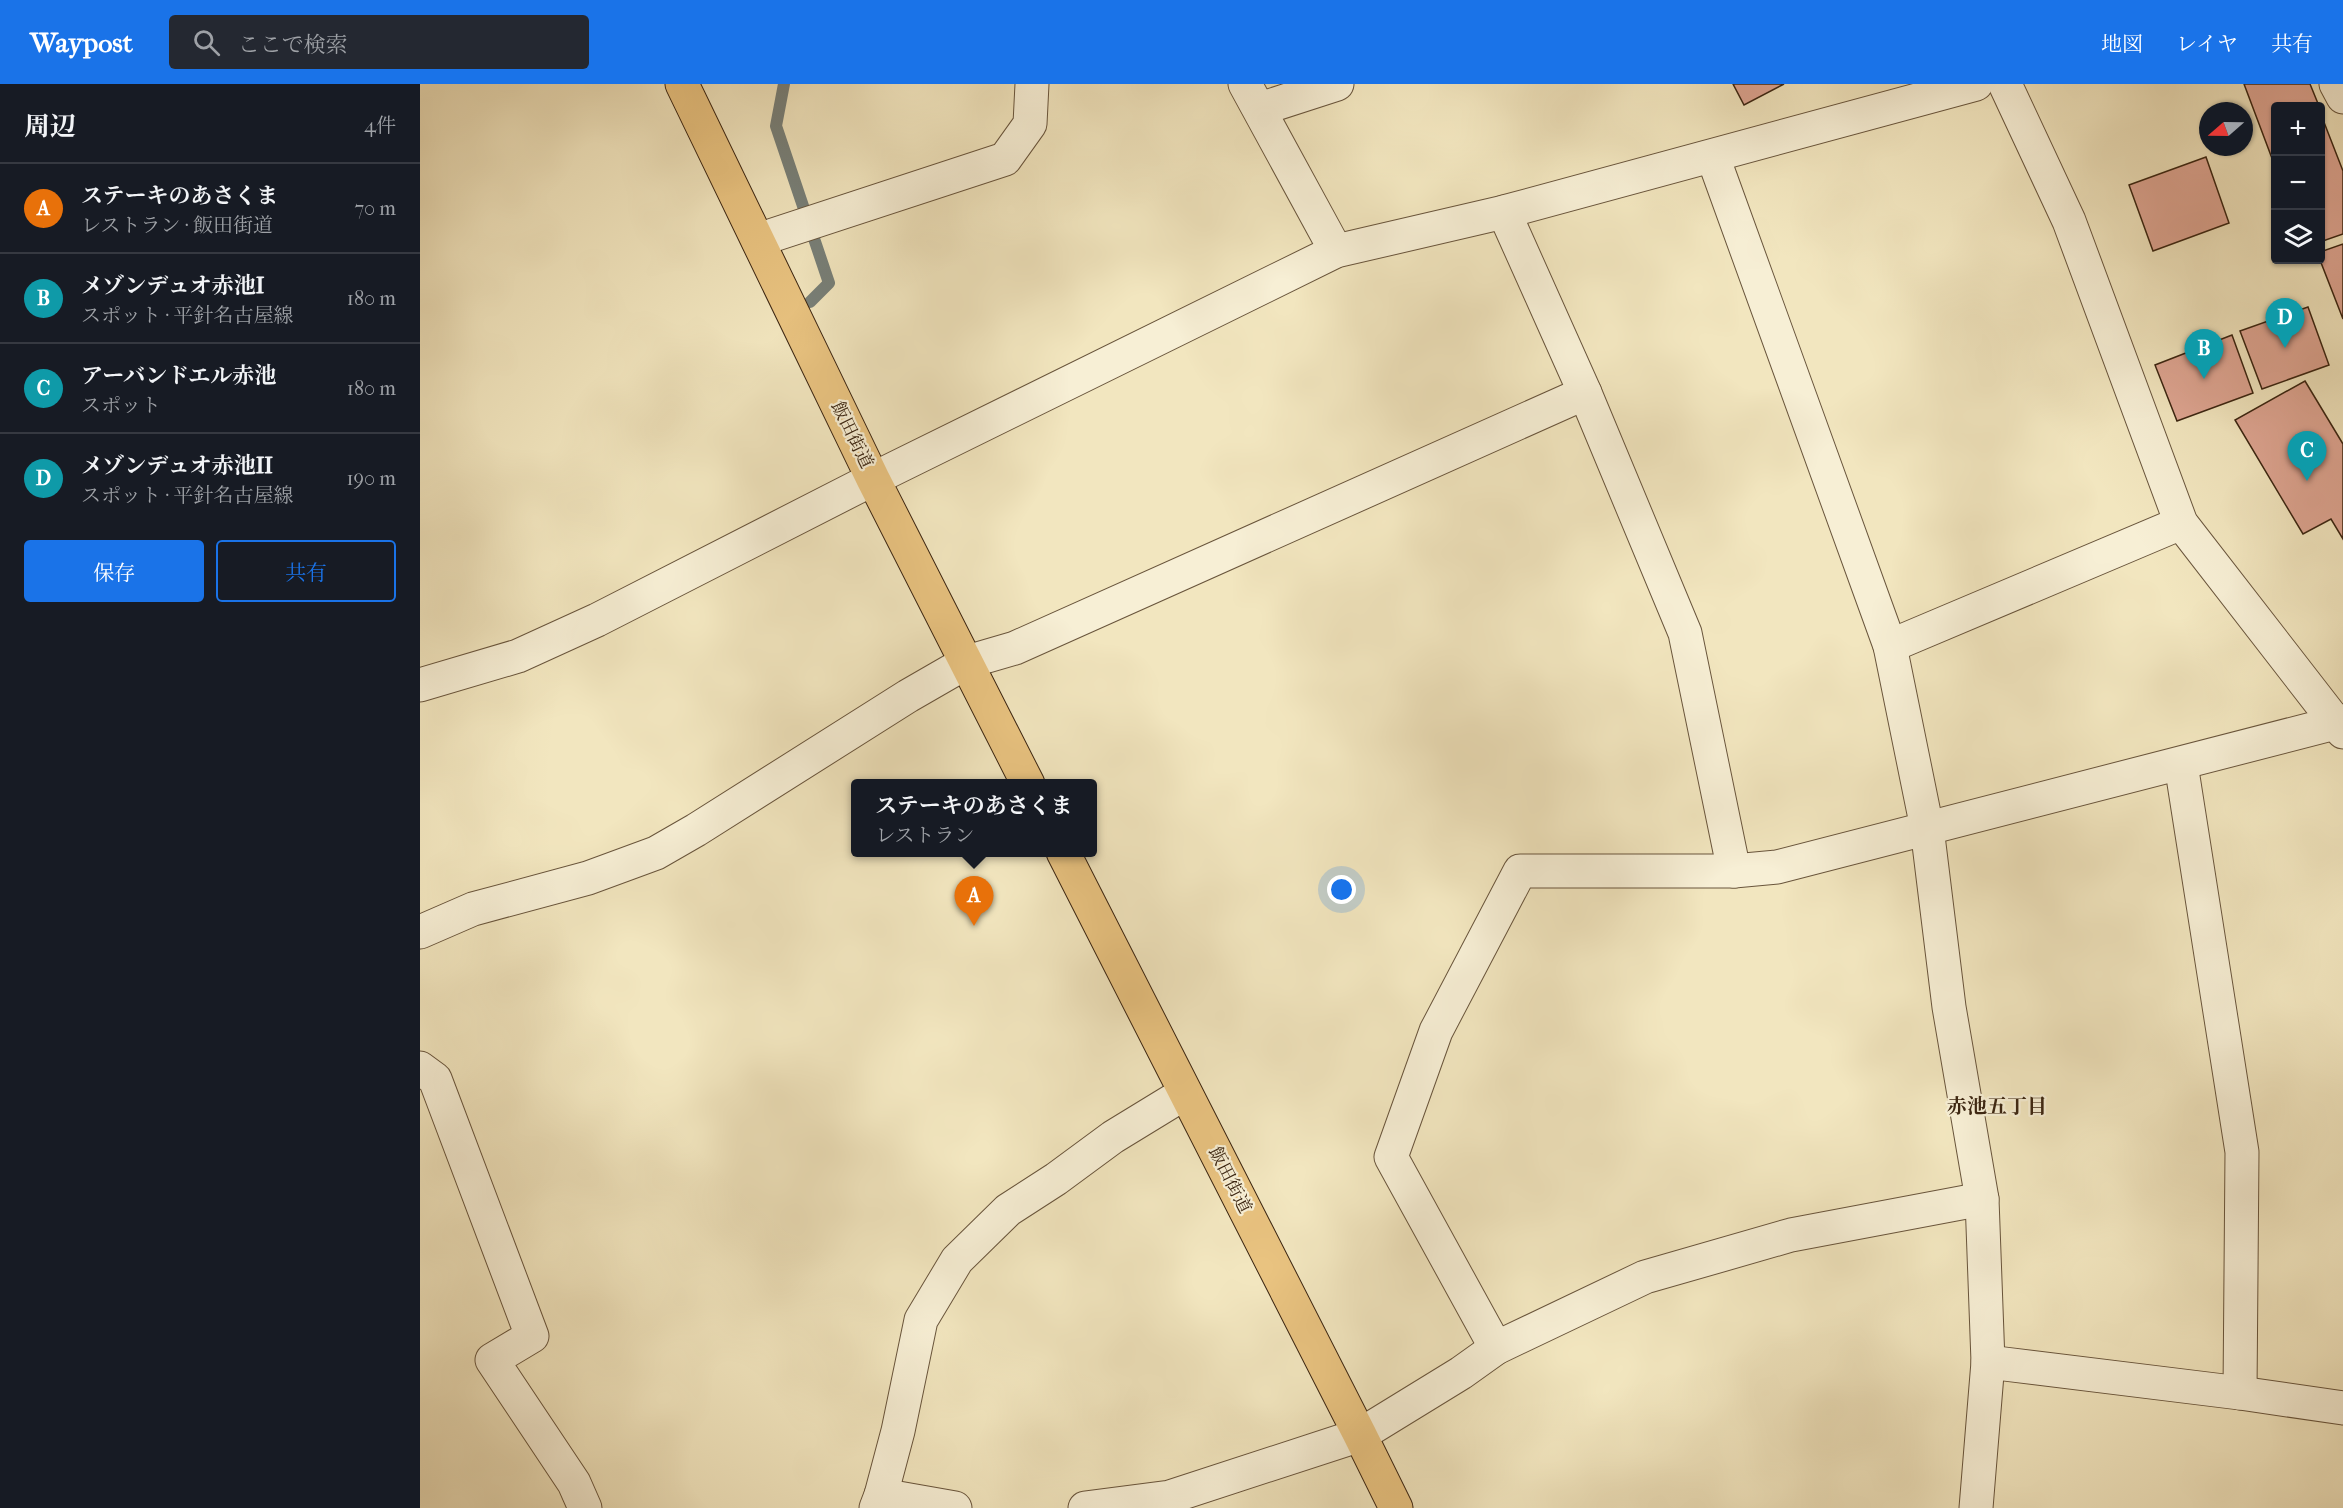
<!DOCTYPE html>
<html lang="ja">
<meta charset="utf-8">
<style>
:root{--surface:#171b24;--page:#242831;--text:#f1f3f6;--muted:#9ea1a6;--line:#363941;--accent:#1a73e8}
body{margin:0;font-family:"IM FELL French Canon","Noto Serif JP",serif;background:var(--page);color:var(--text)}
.controls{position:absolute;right:18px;top:18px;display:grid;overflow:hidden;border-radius:6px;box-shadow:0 2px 4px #0004}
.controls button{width:54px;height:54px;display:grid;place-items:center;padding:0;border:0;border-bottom:2px solid var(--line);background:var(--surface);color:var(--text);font:30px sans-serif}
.compass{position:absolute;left:1779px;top:18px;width:54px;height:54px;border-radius:50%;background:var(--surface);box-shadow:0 2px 4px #0004;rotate:250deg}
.you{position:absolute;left:922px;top:806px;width:21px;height:21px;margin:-15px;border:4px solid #fff;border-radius:50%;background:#1a73e8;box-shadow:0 0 0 9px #1a73e833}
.badge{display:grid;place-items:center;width:39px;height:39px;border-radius:50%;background:var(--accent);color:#fff;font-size:20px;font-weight:700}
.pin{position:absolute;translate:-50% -50px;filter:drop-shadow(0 2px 3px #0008)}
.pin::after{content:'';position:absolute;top:32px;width:21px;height:18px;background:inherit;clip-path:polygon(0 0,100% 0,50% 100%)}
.popup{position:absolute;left:431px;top:695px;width:246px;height:78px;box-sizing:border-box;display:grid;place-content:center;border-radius:6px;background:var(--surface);filter:drop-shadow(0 2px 4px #0005);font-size:20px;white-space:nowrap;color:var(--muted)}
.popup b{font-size:22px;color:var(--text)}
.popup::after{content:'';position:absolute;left:50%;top:100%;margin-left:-12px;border:12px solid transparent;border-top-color:var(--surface)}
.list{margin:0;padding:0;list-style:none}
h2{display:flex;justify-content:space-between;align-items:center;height:78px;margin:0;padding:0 24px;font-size:26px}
h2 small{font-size:20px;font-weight:400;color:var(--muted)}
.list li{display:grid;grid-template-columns:39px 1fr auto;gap:18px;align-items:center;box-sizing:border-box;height:90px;padding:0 24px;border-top:2px solid var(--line)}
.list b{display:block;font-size:22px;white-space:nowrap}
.list p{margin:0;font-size:20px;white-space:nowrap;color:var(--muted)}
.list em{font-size:20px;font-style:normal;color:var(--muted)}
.actions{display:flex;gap:12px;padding:18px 24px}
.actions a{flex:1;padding:14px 0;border:2px solid var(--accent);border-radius:6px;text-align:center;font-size:21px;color:var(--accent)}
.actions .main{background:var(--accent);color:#fff}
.icon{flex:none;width:33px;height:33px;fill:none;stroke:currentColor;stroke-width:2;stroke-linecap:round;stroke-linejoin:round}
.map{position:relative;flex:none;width:1923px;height:1424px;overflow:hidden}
header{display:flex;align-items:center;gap:36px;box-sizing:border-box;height:84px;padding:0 30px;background:var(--accent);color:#fff}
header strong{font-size:28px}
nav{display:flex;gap:33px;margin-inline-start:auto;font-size:21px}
.search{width:420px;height:54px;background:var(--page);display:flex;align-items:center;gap:15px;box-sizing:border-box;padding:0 21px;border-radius:6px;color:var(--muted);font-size:22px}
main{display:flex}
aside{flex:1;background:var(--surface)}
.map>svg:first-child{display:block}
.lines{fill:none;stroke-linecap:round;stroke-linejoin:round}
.stream{stroke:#788079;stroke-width:12}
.building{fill:#dea592;stroke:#3b2511;stroke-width:1.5}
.minor-casing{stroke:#69553c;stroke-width:35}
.major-casing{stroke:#3b2511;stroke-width:35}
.minor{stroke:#f7efd5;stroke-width:33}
.major{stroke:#e9c380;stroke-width:33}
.labels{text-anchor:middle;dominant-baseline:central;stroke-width:4.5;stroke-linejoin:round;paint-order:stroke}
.street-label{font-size:18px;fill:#3b2511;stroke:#f7efd5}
.neighbourhood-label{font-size:20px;font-weight:bold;fill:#3b2511;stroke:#f7efd5}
</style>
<header>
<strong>Waypost</strong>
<div class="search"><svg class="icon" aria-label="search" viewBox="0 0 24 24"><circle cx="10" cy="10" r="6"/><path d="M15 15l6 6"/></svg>ここで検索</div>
<nav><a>地図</a><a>レイヤ</a><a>共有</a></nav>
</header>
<main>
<aside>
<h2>周辺<small>4件</small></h2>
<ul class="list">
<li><span class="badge" style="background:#e8710a">A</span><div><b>ステーキのあさくま</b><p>レストラン · 飯田街道</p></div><em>70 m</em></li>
<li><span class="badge" style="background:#0f9aa8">B</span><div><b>メゾンデュオ赤池I</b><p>スポット · 平針名古屋線</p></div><em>180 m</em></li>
<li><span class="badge" style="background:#0f9aa8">C</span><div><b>アーバンドエル赤池</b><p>スポット</p></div><em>180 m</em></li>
<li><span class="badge" style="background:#0f9aa8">D</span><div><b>メゾンデュオ赤池II</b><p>スポット · 平針名古屋線</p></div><em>190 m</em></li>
</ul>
<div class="actions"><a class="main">保存</a><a>共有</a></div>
</aside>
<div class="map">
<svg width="1923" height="1424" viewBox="0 0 1923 1424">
<rect width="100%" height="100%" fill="#f2e6bf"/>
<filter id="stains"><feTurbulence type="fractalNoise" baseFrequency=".00333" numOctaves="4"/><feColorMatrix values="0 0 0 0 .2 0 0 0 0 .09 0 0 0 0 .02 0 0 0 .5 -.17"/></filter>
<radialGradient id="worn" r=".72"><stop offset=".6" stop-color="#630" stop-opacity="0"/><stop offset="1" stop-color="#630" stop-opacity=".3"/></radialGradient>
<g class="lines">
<path class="stream" d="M364,0L356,42L409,199L390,218"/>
</g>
<g class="building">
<path d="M1313,0H1364L1324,21Z"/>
<path d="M1824,0H1890L1899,22H1856V85Z"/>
<path d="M1900,28L1923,87V150L1900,158Z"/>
<path d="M1786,73L1809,139L1733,167L1709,101Z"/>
<path d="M1923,160V235L1900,176V168Z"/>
<path d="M1888,223L1909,281L1842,305L1820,247Z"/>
<path d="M1812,251L1833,309L1757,337L1735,281Z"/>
<path d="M1885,297L1923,360V455L1911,435L1883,450L1815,336Z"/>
</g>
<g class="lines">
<defs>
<g id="minor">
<path d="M825,0L916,167"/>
<path d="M1585,0L1649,137L1761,439L1923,648"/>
<path d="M1916,0L1923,13"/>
<path d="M840,25L917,0"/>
<path d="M1293,73L1470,562L1507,744L1529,923L1562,1115L1568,1278L1556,1424"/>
<path d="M1084,128L1165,309L1265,549L1314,787"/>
<path d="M338,156L585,75L610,40L612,0"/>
<path d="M1470,562L1761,439"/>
<path d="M0,601L98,572L177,536L453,395L916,167L1084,128L1556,0"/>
<path d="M1761,680L1822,1068L1820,1309"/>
<path d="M0,848L53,825L168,794L236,769L276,746L488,612L547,578L595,564L1165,309"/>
<path d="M0,984L15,995L112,1252L72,1276L154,1399L165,1424"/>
<path d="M1076,1264L971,1073L1016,947L1100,787H1314L1357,783L1923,637"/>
<path d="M1568,1278L1820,1309L1923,1324"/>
<path d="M461,1411L535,1424"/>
<path d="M456,1424L461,1411L478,1347L501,1236L537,1176L588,1126L636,1095L693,1053L765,1009"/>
<path d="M665,1424L750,1413L940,1351L1041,1289L1076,1264L1225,1193L1371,1151L1562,1115"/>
</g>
<g id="major">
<path d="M262,0L453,395L608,700"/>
<path d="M643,768L940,1351L976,1424"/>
</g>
</defs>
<use href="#minor" class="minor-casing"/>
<use href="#major" class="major-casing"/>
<use href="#minor" class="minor"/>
<use href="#major" class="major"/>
</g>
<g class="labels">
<g class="street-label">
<text transform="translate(432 351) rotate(64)">飯田街道</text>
<text transform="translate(810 1096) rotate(63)">飯田街道</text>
</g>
<g class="neighbourhood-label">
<text x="1577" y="1022">赤池五丁目</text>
</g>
</g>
<rect width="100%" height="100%" filter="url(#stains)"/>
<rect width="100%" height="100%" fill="url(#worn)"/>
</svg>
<div class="controls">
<button>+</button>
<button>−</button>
<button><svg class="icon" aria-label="layers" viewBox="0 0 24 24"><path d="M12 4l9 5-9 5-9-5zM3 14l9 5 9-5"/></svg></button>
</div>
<svg class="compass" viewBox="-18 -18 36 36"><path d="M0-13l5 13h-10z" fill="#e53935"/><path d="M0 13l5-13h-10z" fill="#9ea1a6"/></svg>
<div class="you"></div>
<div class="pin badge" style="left:554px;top:842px;background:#e8710a">A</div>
<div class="popup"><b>ステーキのあさくま</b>レストラン</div>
<div class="pin badge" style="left:1784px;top:295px;background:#0f9aa8">B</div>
<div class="pin badge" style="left:1887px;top:397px;background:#0f9aa8">C</div>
<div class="pin badge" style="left:1865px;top:264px;background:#0f9aa8">D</div>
</div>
</main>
